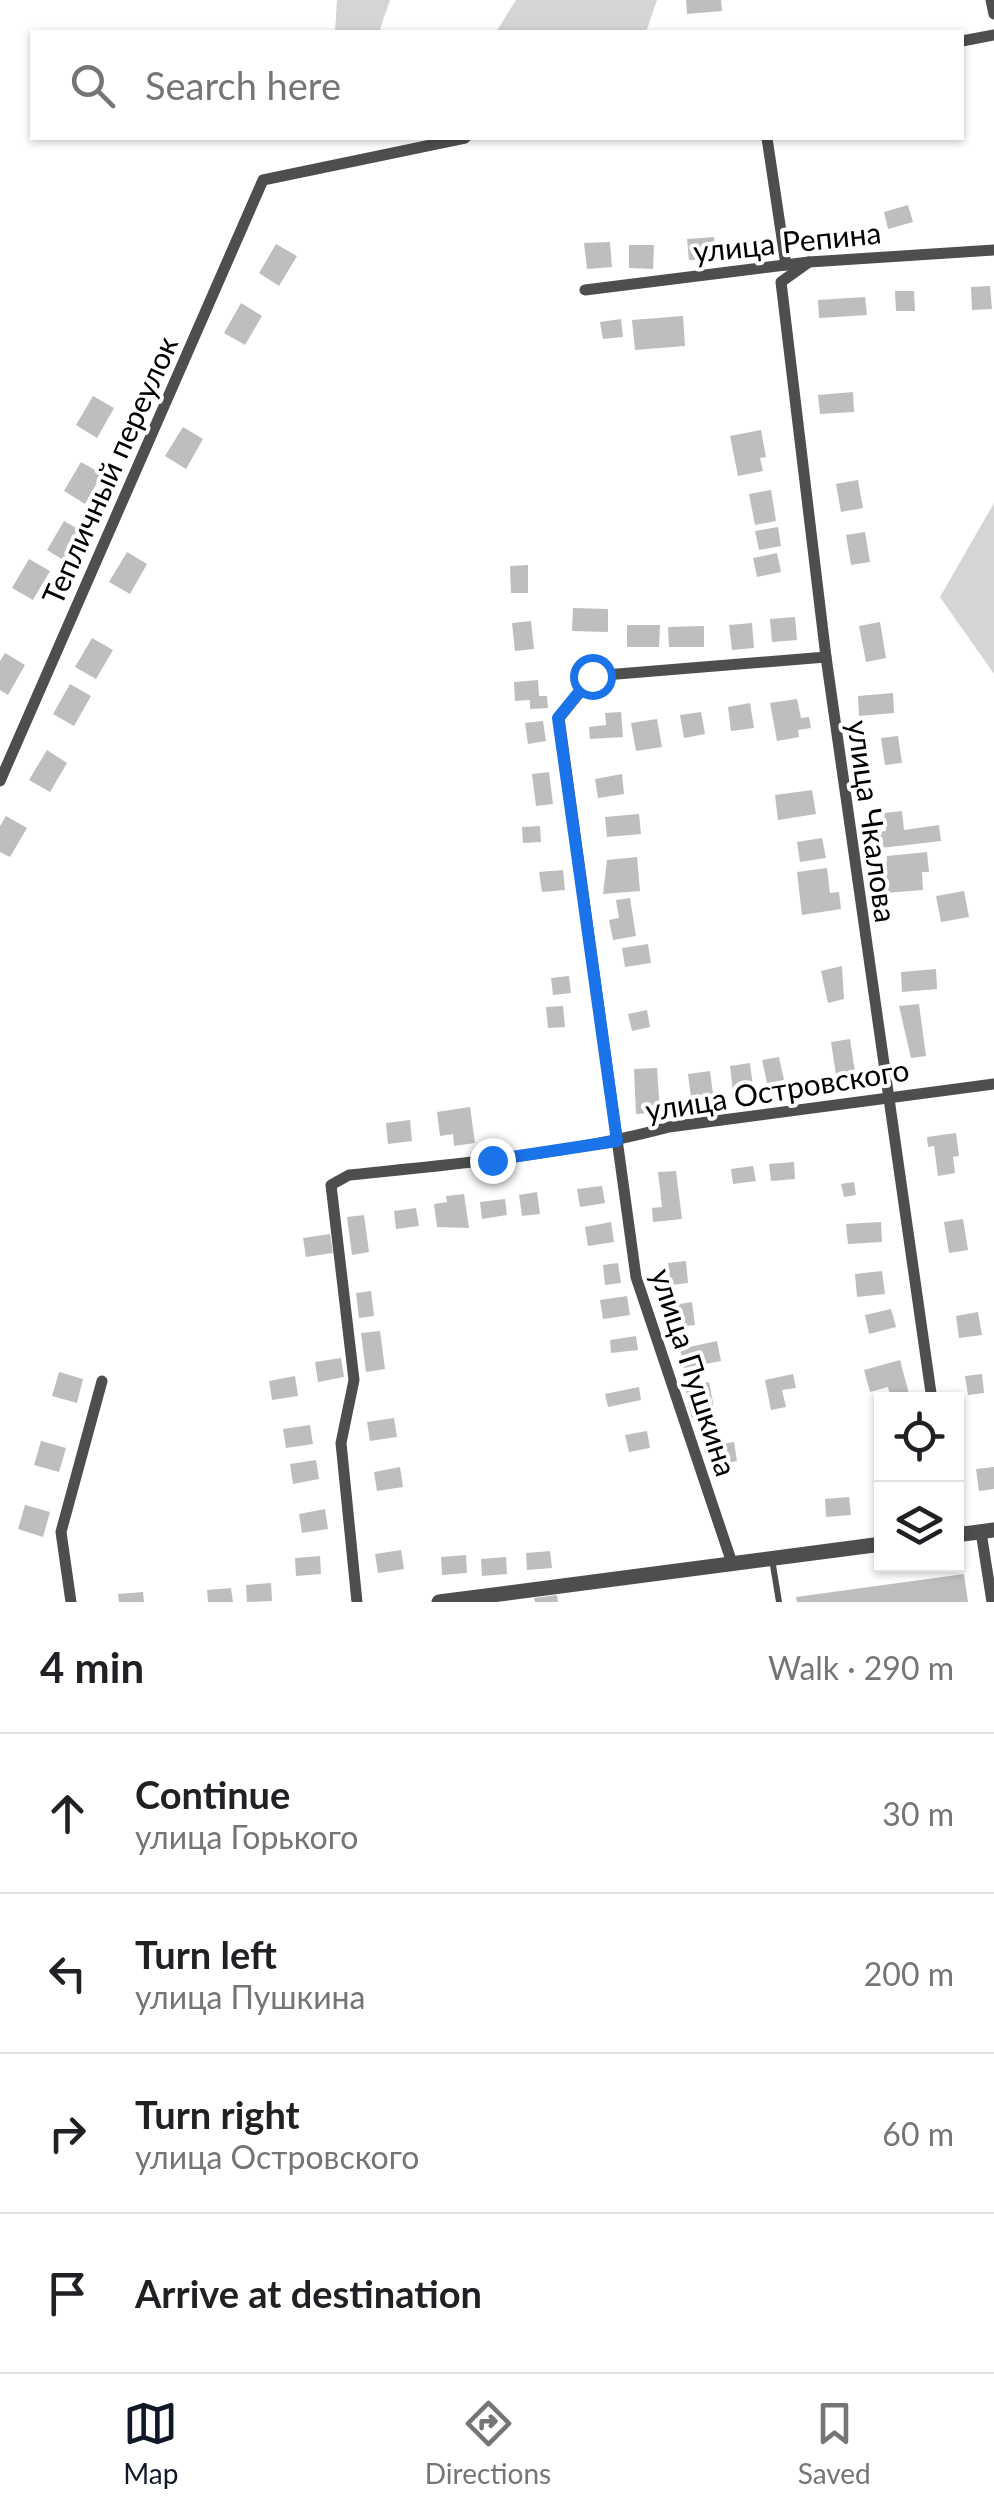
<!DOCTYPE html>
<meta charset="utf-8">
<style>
:root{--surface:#fff;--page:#f6f6f6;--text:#202124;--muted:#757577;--line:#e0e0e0;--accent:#111827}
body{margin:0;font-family:Lato,sans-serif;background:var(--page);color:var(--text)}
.controls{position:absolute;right:30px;bottom:30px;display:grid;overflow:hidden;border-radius:0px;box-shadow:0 2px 8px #0004}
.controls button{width:90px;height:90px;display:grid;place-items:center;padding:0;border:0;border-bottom:2px solid var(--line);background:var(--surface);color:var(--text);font:50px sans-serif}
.stop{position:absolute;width:30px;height:30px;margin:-22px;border:8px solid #1a73e8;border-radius:50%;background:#fff}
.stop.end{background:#1a73e8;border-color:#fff;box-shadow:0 2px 10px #0008}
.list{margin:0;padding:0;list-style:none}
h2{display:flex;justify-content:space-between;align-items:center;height:130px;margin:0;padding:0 40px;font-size:42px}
h2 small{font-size:32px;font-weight:400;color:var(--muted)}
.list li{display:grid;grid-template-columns:65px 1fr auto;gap:30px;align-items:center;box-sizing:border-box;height:160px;padding:0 40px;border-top:2px solid var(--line)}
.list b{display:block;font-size:38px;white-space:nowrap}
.list p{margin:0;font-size:32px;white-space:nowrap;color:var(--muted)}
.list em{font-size:32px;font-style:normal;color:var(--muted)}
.icon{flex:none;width:55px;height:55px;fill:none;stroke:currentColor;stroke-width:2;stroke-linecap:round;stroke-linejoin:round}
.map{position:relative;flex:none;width:994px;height:1602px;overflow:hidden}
.search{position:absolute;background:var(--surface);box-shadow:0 2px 8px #0004;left:30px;right:30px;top:30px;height:110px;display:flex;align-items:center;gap:25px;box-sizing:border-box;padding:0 35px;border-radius:0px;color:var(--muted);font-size:38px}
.sheet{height:770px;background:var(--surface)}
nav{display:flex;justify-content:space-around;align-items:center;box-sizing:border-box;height:140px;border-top:2px solid var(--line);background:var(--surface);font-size:28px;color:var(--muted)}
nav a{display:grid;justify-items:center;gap:5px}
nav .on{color:var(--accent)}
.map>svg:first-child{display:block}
.green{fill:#d5d5d5}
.building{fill:#bebebe}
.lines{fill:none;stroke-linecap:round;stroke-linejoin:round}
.service{stroke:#4e4e4e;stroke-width:6}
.minor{stroke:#4e4e4e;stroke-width:11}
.tertiary{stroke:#4e4e4e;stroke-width:15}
.route{stroke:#1a73e8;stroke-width:12}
.labels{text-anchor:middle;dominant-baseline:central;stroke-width:8;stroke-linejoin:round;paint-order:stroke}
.street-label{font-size:30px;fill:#000;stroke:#fff}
</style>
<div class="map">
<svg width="994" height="1602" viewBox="0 0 994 1602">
<rect width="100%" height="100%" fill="#fff"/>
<g class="green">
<path d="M337,0H390L379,32H335Z"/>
<path d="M516,0H657L646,32H496Z"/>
<path d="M994,503V674L940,597Z"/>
</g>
<g class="building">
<path d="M686,0H721L722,11L687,14Z"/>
<path d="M908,205L913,222L888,229L884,212Z"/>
<path d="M714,237L716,259L689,260L687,239Z"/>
<path d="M610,242L612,267L587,269L584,243Z"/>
<path d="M276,244L297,256L279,286L259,273Z"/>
<path d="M629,245H654L653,269L629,268Z"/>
<path d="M990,286L992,309L972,310L971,287Z"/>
<path d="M895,291H914L915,311H896Z"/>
<path d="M865,297L867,315L819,318L818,300Z"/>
<path d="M241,303L262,316L245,345L224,333Z"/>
<path d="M683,316L685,346L635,350L632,320Z"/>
<path d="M621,319L623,337L603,339L600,322Z"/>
<path d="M853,392L854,412L820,414L818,395Z"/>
<path d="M93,396L114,408L97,438L76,425Z"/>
<path d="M183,427L203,439L186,469L165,456Z"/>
<path d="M761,430L766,457L760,458L763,471L738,476L730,436Z"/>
<path d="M81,462L102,474L85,504L64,491Z"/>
<path d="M858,480L863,508L841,512L836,484Z"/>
<path d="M771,490L776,521L755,525L749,494Z"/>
<path d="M64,521L85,533L68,563L47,550Z"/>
<path d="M778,527L781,546L759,550L755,531Z"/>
<path d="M865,532L870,562L851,565L846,535Z"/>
<path d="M127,552L147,564L130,594L109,582Z"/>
<path d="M777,553L781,572L757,577L753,558Z"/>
<path d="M29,559L50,571L33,600L12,588Z"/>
<path d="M528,565V593H511L510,566Z"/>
<path d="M573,608L608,609V632L572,631Z"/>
<path d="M795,617L797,640L772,642L770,619Z"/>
<path d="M531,621L534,649L515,651L512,623Z"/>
<path d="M880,622L886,658L866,662L859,626Z"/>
<path d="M752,623L754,648L732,650L729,625Z"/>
<path d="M627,625H660L659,647H627Z"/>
<path d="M704,626V647H669L668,627Z"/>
<path d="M92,638L113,650L96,679L75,667Z"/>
<path d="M5,653L25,665L8,695L0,690V661Z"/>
<path d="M538,680L539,696H547L548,708L530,709V700L515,701L514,682Z"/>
<path d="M70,684L91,696L74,726L53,714Z"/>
<path d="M893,693L894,713L859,716L858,696Z"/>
<path d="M797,699L801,718L809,717L811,728L798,730L799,737L777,741L770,703Z"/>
<path d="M750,703L754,728L731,731L728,707Z"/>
<path d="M621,712L623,737L590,739L589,727L606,725L605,713Z"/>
<path d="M701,712L705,734L684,738L680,715Z"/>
<path d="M657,719L662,747L636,751L631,723Z"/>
<path d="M543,721L546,741L528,744L525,723Z"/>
<path d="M898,736L902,763L885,765L881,738Z"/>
<path d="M47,750L67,763L50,792L29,780Z"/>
<path d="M549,772L553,804L536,806L532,774Z"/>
<path d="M622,774L624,794L598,798L595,779Z"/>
<path d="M812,790L816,814L778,820L775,795Z"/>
<path d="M902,811L904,830L939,825L941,841L881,848L879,832L886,831L884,813Z"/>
<path d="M639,814L641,834L607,837L605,817Z"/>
<path d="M6,816L27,828L10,857L0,852V826Z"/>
<path d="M540,826L541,842L523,843L522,827Z"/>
<path d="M822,838L826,858L800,862L797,842Z"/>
<path d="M927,852L929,872H922L923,890L885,893L887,856Z"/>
<path d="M637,857L640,891L603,894L607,860Z"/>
<path d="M827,868L830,893L839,892L841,909L802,915L797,872Z"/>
<path d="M563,870L565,890L542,892L539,872Z"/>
<path d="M964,891L969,917L941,922L936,896Z"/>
<path d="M630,898L636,936L613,940L609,920L619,918L616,900Z"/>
<path d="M648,944L651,963L625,967L622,948Z"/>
<path d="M842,966L844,999L828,1003L821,971Z"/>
<path d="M936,969L937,989L902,992L901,972Z"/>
<path d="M569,976L571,993L553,995L551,978Z"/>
<path d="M919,1004L926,1056L911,1058L899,1006Z"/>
<path d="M563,1006L565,1027L548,1028L546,1007Z"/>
<path d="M647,1010L650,1027L632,1031L628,1014Z"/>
<path d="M850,1039L856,1079L837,1081L831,1042Z"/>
<path d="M779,1057L784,1080L767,1083L762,1060Z"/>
<path d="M750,1063L753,1087L733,1091L730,1066Z"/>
<path d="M657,1068L660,1112L636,1114L634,1069Z"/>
<path d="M710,1071L713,1094L691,1097L688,1074Z"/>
<path d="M470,1107L475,1143L454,1146L453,1134L440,1136L437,1112Z"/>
<path d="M410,1120L412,1141L388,1144L386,1123Z"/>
<path d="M956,1133L959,1156L953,1157L955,1173L938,1176L934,1146L928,1147L927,1137Z"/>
<path d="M794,1162L795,1179L771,1181L769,1164Z"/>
<path d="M753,1166L756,1181L733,1184L731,1169Z"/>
<path d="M676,1171L682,1219L653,1222L652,1208L662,1207L658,1172Z"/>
<path d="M854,1182L856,1195L844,1197L841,1184Z"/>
<path d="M602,1186L605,1203L580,1207L577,1189Z"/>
<path d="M537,1192L540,1214L522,1216L519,1195Z"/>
<path d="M464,1194L469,1228L437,1227L434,1204L447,1202L446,1196Z"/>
<path d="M505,1199L507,1215L482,1219L480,1202Z"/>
<path d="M416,1208L419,1226L396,1229L394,1211Z"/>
<path d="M364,1215L369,1252L352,1255L347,1217Z"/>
<path d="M963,1219L968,1250L949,1253L944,1222Z"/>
<path d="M611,1222L614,1242L588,1246L585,1227Z"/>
<path d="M881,1222L882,1242L848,1244L846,1224Z"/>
<path d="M330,1234L333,1253L306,1257L303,1238Z"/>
<path d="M686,1261L688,1283L671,1285L668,1263Z"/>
<path d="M618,1263L621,1283L605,1285L603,1265Z"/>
<path d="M882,1271L885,1294L857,1297L855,1274Z"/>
<path d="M371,1291L374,1316L359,1318L356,1293Z"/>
<path d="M627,1296L630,1315L603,1319L600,1300Z"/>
<path d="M692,1302L695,1325L676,1327L673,1305Z"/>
<path d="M891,1309L896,1327L869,1334L865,1315Z"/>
<path d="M978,1312L982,1335L959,1338L956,1316Z"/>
<path d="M380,1331L385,1369L366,1372L361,1333Z"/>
<path d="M636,1336L638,1350L611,1353L610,1340Z"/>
<path d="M717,1341L721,1361L684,1368L680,1349Z"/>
<path d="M341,1358L344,1377L318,1382L315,1362Z"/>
<path d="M900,1360L909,1394L891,1399L888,1387L870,1392L864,1370Z"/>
<path d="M59,1372L83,1379L77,1403L52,1396Z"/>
<path d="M793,1374L796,1388L782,1390L786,1407L771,1410L765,1380Z"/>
<path d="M982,1374L984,1393L968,1395L965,1376Z"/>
<path d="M295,1376L298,1396L272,1400L269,1381Z"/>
<path d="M709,1382L715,1413L692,1418L685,1387Z"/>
<path d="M639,1387L641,1400L608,1407L605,1394Z"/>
<path d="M394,1418L397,1437L370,1441L367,1422Z"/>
<path d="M310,1425L313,1444L286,1448L283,1429Z"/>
<path d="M647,1431L650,1448L629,1452L625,1435Z"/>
<path d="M41,1441L66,1448L59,1472L34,1465Z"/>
<path d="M734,1442L737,1461L710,1466L707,1446Z"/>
<path d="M316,1460L319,1479L293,1484L290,1464Z"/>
<path d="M400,1467L403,1487L377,1491L374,1472Z"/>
<path d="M994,1467V1489L979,1491L976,1469Z"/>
<path d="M849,1497L851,1515L826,1517L825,1499Z"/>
<path d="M25,1505L50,1512L43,1537L18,1529Z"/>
<path d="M325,1509L328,1529L302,1533L299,1514Z"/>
<path d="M401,1550L404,1569L378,1573L375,1554Z"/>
<path d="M550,1551L552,1568L527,1570L526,1553Z"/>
<path d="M466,1555L467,1573L442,1575L441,1557Z"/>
<path d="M320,1556L321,1574L296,1576L295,1558Z"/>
<path d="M506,1557L507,1574L482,1576L481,1559Z"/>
<path d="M964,1574L968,1602H797L796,1597Z"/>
<path d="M271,1583L272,1601L247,1602L246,1585Z"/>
<path d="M231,1588L233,1602H208L207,1590Z"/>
<path d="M143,1592L144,1602H119L118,1594Z"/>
<path d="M557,1595L558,1602H535L534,1598Z"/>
</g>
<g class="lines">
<path class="service" d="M772,1559L779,1602"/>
<g class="minor">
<path d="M991,0L994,14"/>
<path d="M962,41L994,35"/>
<path d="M767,138L786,265"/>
<path d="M809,262L781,282L826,657L932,1400"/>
<path d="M585,290L809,262L994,250"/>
<path d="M0,781L263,180L465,138"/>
<path d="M981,1532L992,1602"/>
<path d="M732,1563L636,1277L559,718L593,676L826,657"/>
<path d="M71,1602L61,1532L102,1381"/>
<path d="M357,1602L341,1443L354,1380L331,1185L349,1175C456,1164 565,1155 669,1127L994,1084"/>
</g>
<g class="tertiary">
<path d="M956,1535L994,1530"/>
<path d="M439,1602L882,1544"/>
</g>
</g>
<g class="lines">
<path class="route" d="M492,1160L617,1141L558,718L592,676"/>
</g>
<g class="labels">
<g class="street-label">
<text transform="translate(787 241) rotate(-6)">улица Репина</text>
<text transform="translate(109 470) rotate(-66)">Тепличный переулок</text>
<text transform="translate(873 821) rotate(82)">улица Чкалова</text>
<text transform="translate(777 1089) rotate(-9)">улица Островского</text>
<text transform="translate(695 1372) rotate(72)">улица Пушкина</text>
</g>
</g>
</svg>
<div class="controls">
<button><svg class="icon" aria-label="locate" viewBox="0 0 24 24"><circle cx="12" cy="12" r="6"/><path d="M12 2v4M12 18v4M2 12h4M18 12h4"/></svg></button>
<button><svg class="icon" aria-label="layers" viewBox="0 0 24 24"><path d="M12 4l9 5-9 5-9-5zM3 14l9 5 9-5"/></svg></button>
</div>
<div class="stop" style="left:592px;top:676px"></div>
<div class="stop end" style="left:492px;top:1160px"></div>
<div class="search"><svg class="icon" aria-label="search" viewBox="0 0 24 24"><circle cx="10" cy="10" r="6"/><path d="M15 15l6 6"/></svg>Search here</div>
</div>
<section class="sheet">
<h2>4 min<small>Walk · 290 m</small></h2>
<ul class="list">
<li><svg class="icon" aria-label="ahead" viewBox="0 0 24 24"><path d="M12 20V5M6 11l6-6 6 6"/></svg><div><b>Continue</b><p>улица Горького</p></div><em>30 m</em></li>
<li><svg class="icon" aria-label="left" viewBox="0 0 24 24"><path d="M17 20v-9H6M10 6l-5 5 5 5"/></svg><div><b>Turn left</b><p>улица Пушкина</p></div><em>200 m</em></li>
<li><svg class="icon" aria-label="right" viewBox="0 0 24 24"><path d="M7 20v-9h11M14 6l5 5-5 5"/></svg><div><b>Turn right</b><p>улица Островского</p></div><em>60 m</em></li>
<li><svg class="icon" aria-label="arrive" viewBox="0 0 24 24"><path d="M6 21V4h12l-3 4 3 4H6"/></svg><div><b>Arrive at destination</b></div></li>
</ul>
</section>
<nav>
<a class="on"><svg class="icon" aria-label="map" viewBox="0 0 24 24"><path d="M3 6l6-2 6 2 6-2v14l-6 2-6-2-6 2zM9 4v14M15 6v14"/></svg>Map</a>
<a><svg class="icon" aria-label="directions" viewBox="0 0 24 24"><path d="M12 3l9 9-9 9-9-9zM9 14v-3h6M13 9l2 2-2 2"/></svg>Directions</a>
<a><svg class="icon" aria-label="saved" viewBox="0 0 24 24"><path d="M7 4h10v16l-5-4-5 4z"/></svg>Saved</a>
</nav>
